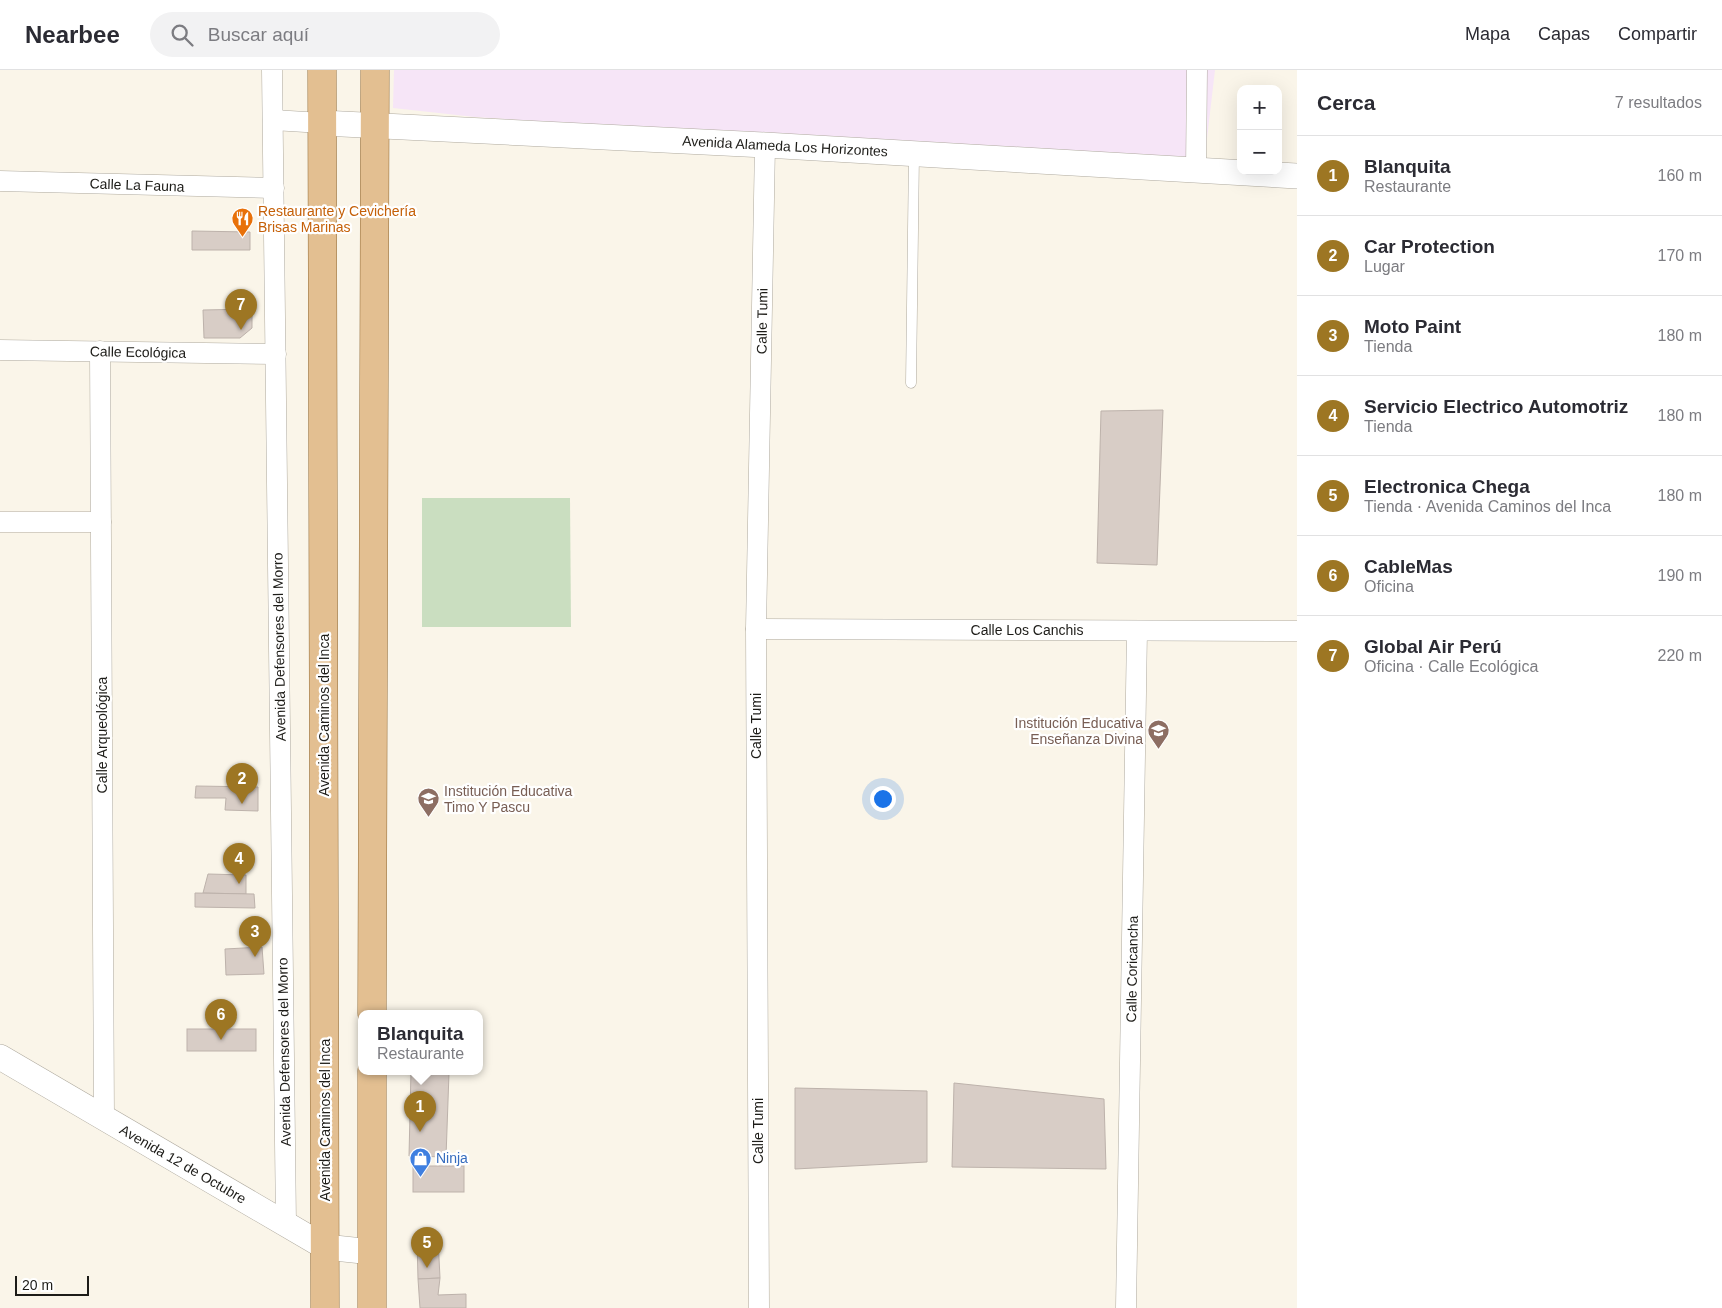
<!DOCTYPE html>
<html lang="es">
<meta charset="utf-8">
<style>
:root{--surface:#fff;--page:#f2f2f3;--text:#2b2b33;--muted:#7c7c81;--line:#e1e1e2;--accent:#9d7623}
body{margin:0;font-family:Arial,sans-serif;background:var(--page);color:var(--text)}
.controls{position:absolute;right:15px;top:15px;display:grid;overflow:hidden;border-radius:10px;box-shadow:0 5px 20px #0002}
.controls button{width:45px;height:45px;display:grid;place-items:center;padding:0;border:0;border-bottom:1px solid var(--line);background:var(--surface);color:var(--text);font:25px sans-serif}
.scale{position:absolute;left:15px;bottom:12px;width:74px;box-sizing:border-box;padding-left:5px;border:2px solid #1d1c18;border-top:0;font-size:14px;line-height:18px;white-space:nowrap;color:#1d1c18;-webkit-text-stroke:4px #fff;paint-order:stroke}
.you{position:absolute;left:882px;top:728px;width:18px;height:18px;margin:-12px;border:4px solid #fff;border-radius:50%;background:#1a73e8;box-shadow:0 0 0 8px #1a73e833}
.badge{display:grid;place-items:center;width:32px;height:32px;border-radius:50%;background:var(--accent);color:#fff;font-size:16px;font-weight:700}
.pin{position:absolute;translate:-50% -41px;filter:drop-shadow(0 1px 2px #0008)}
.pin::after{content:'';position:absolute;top:26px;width:18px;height:15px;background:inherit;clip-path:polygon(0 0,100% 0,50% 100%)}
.popup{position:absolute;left:358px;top:940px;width:125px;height:65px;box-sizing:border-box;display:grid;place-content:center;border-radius:10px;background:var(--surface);filter:drop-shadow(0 1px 4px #0005);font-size:16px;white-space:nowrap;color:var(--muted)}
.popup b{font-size:19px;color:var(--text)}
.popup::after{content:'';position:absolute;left:50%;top:100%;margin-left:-10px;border:10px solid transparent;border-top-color:var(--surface)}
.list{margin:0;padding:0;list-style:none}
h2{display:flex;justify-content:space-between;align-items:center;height:65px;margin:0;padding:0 20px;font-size:21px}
h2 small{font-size:16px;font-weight:400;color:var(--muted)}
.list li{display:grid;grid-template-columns:32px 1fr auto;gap:15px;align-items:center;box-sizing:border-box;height:80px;padding:0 20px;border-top:1px solid var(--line)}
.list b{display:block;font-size:19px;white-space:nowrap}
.list p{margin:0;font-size:16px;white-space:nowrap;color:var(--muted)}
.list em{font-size:16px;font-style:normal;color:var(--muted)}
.icon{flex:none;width:28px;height:28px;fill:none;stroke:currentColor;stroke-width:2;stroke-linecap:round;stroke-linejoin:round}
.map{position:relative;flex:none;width:1297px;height:1238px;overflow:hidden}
header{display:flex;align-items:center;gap:30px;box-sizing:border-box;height:70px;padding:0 25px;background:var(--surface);border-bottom:1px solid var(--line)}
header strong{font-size:24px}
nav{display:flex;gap:28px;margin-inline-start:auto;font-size:18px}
.search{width:350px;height:45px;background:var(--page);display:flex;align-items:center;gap:12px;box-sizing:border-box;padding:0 18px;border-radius:28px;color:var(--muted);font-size:19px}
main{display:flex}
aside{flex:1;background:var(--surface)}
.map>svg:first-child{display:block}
.industrial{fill:#f6e5f7}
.green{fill:#cadec0}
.building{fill:#d8cdc6;stroke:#bdb2ab}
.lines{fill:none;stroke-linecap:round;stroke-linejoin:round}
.service-casing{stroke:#afaa9f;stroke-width:11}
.minor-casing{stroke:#afaa9f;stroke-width:21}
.tertiary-casing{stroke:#afaa9f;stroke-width:26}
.primary-casing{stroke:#916b37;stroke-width:29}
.service{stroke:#fff;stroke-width:10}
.minor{stroke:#fff;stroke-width:20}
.tertiary{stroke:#fff;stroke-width:25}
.primary{stroke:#e3bf91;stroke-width:28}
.labels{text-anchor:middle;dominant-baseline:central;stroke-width:4.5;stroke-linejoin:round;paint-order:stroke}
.street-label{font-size:14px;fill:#1d1c18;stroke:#fff}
.food-label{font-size:14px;fill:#c56008;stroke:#fff;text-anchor:start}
.education-label{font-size:14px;fill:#785e54;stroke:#fff;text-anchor:end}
.shop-label{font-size:14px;fill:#366cbe;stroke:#fff;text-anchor:start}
</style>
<header>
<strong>Nearbee</strong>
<div class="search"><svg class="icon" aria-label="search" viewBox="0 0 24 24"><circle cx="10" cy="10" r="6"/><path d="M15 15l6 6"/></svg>Buscar aquí</div>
<nav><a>Mapa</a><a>Capas</a><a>Compartir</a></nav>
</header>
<main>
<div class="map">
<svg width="1297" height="1238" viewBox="0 0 1297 1238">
<rect width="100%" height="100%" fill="#faf5e9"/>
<path class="industrial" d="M394,0H1215L1204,94L475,47L393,38Z"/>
<path class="green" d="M422,428H570L571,557H422Z"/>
<g class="building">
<path d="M192,161L250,162V180H192Z"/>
<path d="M252,239V258L240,268H204L203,240Z"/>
<path d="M1163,340L1157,495L1097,493L1101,341Z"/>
<path d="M196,716L258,717V741L225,740L226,728H195Z"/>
<path d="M208,804L246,805V824L203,823Z"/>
<path d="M195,823L254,824L255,838L195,837Z"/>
<path d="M262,877L264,904L226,905L225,879Z"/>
<rect x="187" y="959" width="69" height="22"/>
<path d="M411,1001L449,1003L446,1087L409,1086Z"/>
<path d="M954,1013L1104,1029L1106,1099L952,1097Z"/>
<path d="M795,1018L927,1021V1092L795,1099Z"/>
<rect x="413" y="1096" width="51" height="26"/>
<path d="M438,1168L440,1208L418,1209L417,1169Z"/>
<path d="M440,1208L438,1225L466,1224V1238H420L418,1209Z"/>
</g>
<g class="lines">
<defs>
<path id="service" d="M911,313L914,84"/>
<g id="minor">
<path d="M272,0L286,1154"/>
<path d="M273,50L322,53"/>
<path d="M1196,100L1197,0"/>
<path d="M0,111L274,118"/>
<path d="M0,280L276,284"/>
<path d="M100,281L104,1049"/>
<path d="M0,452H101"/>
<path d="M756,559L1297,561"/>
<path d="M759,1238L756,559L765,75"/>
<path d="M1126,1238L1137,561"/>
</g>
<g id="tertiary">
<path d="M322,53L765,75L1297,106"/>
<path d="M0,987L325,1177L372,1182"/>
</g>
<g id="primary">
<path d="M322,0L325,1238"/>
<path d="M372,943L375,0"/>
<path d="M372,1238V1001"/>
</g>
</defs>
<use href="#service" class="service-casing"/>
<use href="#minor" class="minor-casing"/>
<use href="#tertiary" class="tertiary-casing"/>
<use href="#primary" class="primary-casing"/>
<use href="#service" class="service"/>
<use href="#minor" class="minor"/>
<use href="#tertiary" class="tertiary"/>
<use href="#primary" class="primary"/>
</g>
<defs>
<symbol id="restaurant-pin" viewBox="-11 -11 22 30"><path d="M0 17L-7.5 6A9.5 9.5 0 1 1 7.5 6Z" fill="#e8710a" stroke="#fff"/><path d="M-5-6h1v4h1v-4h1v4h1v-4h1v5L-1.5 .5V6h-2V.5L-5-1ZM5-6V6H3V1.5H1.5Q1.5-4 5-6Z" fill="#fff"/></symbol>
<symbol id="school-pin" viewBox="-11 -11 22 30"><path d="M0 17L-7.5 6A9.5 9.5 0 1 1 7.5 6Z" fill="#8d6e63" stroke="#fff"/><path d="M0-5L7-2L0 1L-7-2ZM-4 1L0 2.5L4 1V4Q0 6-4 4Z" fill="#fff"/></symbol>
<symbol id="shop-pin" viewBox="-11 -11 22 30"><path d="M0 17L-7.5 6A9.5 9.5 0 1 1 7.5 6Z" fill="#3f7fe0" stroke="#fff"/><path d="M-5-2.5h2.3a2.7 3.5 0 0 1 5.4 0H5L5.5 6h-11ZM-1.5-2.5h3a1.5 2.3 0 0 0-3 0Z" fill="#fff"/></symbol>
</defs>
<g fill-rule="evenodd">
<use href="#restaurant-pin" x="230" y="136" width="25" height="34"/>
<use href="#school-pin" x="1146" y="648" width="25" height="34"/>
<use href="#school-pin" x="416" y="716" width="25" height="34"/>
<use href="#shop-pin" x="408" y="1076" width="25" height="34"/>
</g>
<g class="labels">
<g class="street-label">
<text transform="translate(785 76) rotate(3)">Avenida Alameda Los Horizontes</text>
<text transform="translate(137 115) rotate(2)">Calle La Fauna</text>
<text transform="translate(762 251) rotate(-89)">Calle Tumi</text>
<text transform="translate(138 282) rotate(1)">Calle Ecológica</text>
<text x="1027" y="560">Calle Los Canchis</text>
<text transform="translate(279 577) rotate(-91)">Avenida Defensores del Morro</text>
<text transform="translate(324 645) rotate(-90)">Avenida Caminos del Inca</text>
<text transform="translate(756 656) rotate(-90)">Calle Tumi</text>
<text transform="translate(102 665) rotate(-90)">Calle Arqueológica</text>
<text transform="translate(1132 899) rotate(-89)">Calle Coricancha</text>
<text transform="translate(284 982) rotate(-91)">Avenida Defensores del Morro</text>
<text transform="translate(325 1050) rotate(-90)">Avenida Caminos del Inca</text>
<text transform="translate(758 1061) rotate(-90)">Calle Tumi</text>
<text transform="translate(183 1094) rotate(30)">Avenida 12 de Octubre</text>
</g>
<g class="food-label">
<text x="258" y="141">Restaurante y Cevichería<tspan x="258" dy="16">Brisas Marinas</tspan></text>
</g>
<g class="education-label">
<text x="1143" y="653">Institución Educativa<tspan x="1143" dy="16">Enseñanza Divina</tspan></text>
<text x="444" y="721" text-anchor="start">Institución Educativa<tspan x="444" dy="16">Timo Y Pascu</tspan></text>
</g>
<g class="shop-label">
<text x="436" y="1088">Ninja</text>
</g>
</g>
</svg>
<div class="controls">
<button>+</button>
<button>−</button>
</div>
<div class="scale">20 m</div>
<div class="you"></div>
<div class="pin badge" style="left:420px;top:1062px">1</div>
<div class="popup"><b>Blanquita</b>Restaurante</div>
<div class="pin badge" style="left:242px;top:734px">2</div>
<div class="pin badge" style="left:255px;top:887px">3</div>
<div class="pin badge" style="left:239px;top:814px">4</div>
<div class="pin badge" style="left:427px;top:1198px">5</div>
<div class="pin badge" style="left:221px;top:970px">6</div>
<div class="pin badge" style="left:241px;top:260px">7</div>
</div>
<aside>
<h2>Cerca<small>7 resultados</small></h2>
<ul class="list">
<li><span class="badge">1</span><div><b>Blanquita</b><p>Restaurante</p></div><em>160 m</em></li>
<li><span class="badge">2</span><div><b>Car Protection</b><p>Lugar</p></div><em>170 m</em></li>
<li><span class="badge">3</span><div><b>Moto Paint</b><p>Tienda</p></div><em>180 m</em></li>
<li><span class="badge">4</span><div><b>Servicio Electrico Automotriz</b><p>Tienda</p></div><em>180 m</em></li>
<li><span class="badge">5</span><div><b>Electronica Chega</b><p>Tienda · Avenida Caminos del Inca</p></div><em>180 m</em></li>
<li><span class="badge">6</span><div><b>CableMas</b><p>Oficina</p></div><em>190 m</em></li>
<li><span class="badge">7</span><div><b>Global Air Perú</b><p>Oficina · Calle Ecológica</p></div><em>220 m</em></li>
</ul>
</aside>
</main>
